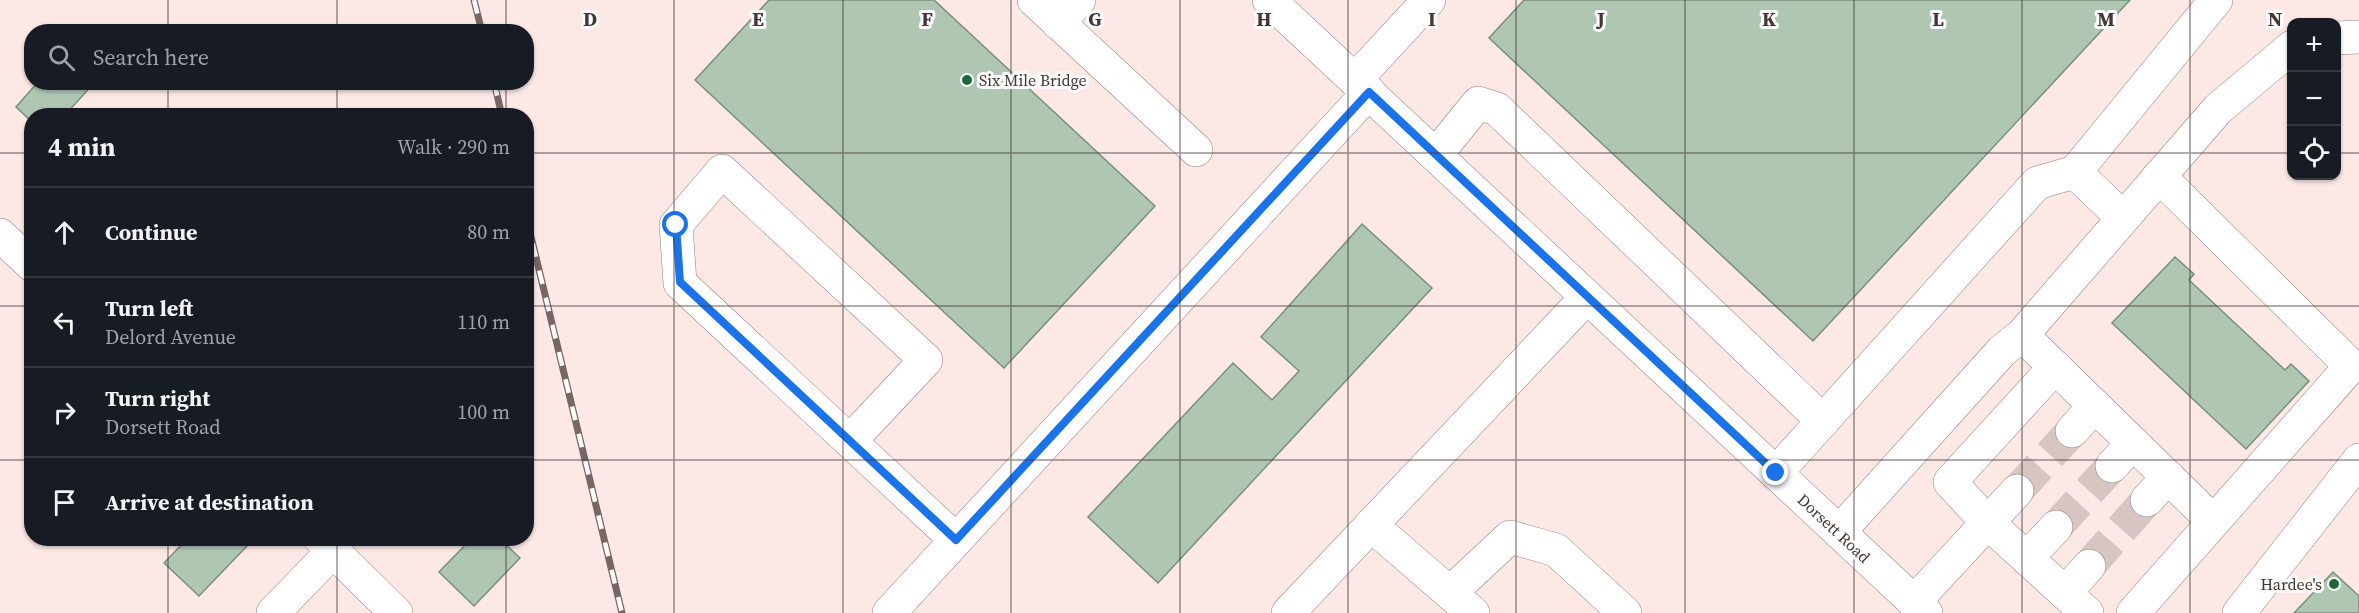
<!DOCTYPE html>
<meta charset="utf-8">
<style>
:root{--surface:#171b24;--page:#242831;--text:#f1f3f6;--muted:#9ea1a6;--line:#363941}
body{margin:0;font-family:"Source Serif 4",serif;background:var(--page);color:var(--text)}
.controls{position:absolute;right:18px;top:18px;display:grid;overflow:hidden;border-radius:12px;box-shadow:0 2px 4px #0004}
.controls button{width:54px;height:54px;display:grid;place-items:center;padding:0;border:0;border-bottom:2px solid var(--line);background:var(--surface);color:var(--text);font:30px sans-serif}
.stop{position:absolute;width:18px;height:18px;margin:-14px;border:4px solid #1a73e8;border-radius:50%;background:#fff}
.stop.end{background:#1a73e8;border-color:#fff;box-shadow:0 2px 6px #0008}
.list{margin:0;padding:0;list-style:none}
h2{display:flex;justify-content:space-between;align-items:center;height:78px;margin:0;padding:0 24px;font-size:26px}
h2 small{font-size:20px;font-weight:400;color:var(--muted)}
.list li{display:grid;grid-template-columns:39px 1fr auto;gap:18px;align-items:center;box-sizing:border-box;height:90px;padding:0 24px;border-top:2px solid var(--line)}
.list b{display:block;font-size:22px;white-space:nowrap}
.list p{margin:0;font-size:20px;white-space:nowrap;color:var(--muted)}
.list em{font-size:20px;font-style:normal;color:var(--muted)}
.icon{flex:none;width:33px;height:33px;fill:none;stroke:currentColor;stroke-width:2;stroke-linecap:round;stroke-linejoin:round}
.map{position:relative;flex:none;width:2359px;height:613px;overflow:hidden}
.search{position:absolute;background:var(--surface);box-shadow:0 2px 4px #0004;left:24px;top:24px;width:510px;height:66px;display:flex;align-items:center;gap:15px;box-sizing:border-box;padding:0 21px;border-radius:24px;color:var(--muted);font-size:22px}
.panel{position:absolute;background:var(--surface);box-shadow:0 2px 4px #0004;left:24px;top:108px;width:510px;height:438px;border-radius:24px}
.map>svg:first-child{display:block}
.building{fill:#afc6b3;stroke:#798f7d;stroke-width:1.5}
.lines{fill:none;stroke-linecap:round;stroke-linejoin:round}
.minor-tunnel{stroke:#d7c5c3;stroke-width:33;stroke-dasharray:33 16;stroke-linecap:butt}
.minor-casing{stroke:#997c79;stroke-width:34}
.major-casing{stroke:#997c79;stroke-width:34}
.minor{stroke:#fff;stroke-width:33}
.major{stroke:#fff;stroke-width:33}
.rail-casing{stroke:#766766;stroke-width:7}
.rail{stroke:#fbfbfb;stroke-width:4.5;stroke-dasharray:14;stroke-linecap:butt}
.route{stroke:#1a73e8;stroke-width:8}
.grid{fill:none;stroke:#433635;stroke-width:1.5;stroke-opacity:0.55}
.poi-dot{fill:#1d6937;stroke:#fbfbfb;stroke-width:2}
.labels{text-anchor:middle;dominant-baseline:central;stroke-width:6;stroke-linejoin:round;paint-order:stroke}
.poi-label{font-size:16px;fill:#433635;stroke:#fbfbfb;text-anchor:start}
.street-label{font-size:16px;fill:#433635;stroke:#fbfbfb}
.grid-label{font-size:20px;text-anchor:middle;font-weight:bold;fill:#433635;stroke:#fbfbfb;stroke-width:6;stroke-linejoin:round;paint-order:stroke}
</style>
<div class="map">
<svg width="2359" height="613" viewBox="0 0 2359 613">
<rect width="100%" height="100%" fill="#fce9e6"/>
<g class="building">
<path d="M769,0H934L1155,206L1004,368L695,80Z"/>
<path d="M1524,0H2130L1813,341L1489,38Z"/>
<path d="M38,82H95L64,116H32V122L16,107Z"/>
<path d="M1362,224L1432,288L1158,583L1088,517L1233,363L1272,400L1299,371L1261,337Z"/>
<path d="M2175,257L2194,274L2189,280L2285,370L2291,364L2309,381L2246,449L2112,323Z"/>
<path d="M188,538H240L247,546L199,596L164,563Z"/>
<path d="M472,538H499L520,558L474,606L439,572Z"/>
<path d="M2333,572L2359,596V613H2294Z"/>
</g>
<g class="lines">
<g class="minor-tunnel">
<path d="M2017,491L2072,431"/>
<path d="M2056,527L2112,466"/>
<path d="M2089,566L2147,500"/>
</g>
<defs>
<g id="minor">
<path d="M1034,0L1196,150"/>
<path d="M1058,23L1079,0"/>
<path d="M2336,38L2359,37"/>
<path d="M1355,80L1429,0"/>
<path d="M1436,155L1478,103L1497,109L1823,421"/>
<path d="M2075,172L2216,0"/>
<path d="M0,235L32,265"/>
<path d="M2022,335L2218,109L2292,47"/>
<path d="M2055,367L1950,482L1987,522L2087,613"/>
<path d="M2072,431L2095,406"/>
<path d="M850,441L926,360L722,171L676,225L680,283L956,540"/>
<path d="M2112,466L2133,443"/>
<path d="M1776,473L2037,183L2075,172L2122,217"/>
<path d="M2147,500L2168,477"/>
<path d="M1371,525L1473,613"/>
<path d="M1839,532L2002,351L2022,335L2213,521"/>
<path d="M320,538L396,613"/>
<path d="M2027,558L2056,527"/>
<path d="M1450,593L1510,537L1556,550L1625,613"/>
<path d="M2065,593L2089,566"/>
<path d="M1914,602L2017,491"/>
<path d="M273,613L333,551"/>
<path d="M889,613L1369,92"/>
<path d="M1288,613L1587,297"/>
<path d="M2133,613L2351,366L2159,176"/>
<path d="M2239,613L2359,460"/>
</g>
<path id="major" d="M1269,0L1926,613"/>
</defs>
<use href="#minor" class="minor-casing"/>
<use href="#major" class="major-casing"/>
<use href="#minor" class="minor"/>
<use href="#major" class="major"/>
<defs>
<g id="rail">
<path d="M474,0L482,32"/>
<path d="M494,82L502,116"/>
<path d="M526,216L622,613"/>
</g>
</defs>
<use href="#rail" class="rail-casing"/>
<use href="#rail" class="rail"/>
</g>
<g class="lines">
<path class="route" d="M676,225L680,282L956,540L1369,92L1776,473"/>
</g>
<path class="grid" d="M168,0V32M337,0V32M506,0V32M674,0V613M843,0V613M1011,0V613M1180,0V613M1348,0V613M1516,0V613M1685,0V613M1854,0V613M2022,0V613M2190,0V613M168,82V116M337,82V116M506,82V116M0,153H32M526,153H2292M2336,153H2359M0,306H32M526,306H2359M0,460H32M526,460H2359M168,538V613M337,538V613M506,538V613"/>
<g class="poi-dot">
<circle cx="967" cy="80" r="6"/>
<circle cx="2334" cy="584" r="6"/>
</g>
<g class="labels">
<g class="poi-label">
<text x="979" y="80">Six Mile Bridge</text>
<text x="2322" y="584" text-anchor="end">Hardee's</text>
</g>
<g class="street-label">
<text transform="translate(1834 528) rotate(43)">Dorsett Road</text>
</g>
</g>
<g class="grid-label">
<text x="590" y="26">D</text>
<text x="758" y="26">E</text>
<text x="927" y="26">F</text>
<text x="1095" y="26">G</text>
<text x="1264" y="26">H</text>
<text x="1432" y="26">I</text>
<text x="1601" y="26">J</text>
<text x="1769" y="26">K</text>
<text x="1938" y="26">L</text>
<text x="2106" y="26">M</text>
<text x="2275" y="26">N</text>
</g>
</svg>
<div class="controls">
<button>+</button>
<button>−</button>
<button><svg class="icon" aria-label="locate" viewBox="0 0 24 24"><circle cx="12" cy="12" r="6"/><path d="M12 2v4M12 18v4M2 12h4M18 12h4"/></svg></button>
</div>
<div class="stop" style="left:676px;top:225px"></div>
<div class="stop end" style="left:1776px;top:473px"></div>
<div class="search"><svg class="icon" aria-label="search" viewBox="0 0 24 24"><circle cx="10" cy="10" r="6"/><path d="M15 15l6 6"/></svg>Search here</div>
<section class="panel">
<h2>4 min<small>Walk · 290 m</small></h2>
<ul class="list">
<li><svg class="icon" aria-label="ahead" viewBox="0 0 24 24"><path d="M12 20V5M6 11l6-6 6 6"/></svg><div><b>Continue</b></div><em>80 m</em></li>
<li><svg class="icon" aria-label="left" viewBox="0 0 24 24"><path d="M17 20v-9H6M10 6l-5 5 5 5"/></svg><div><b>Turn left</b><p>Delord Avenue</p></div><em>110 m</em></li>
<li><svg class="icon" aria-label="right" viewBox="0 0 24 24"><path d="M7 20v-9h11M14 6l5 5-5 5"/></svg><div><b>Turn right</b><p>Dorsett Road</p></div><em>100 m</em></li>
<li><svg class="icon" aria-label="arrive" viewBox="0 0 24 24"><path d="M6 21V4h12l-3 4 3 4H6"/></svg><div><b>Arrive at destination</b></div></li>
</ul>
</section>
</div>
